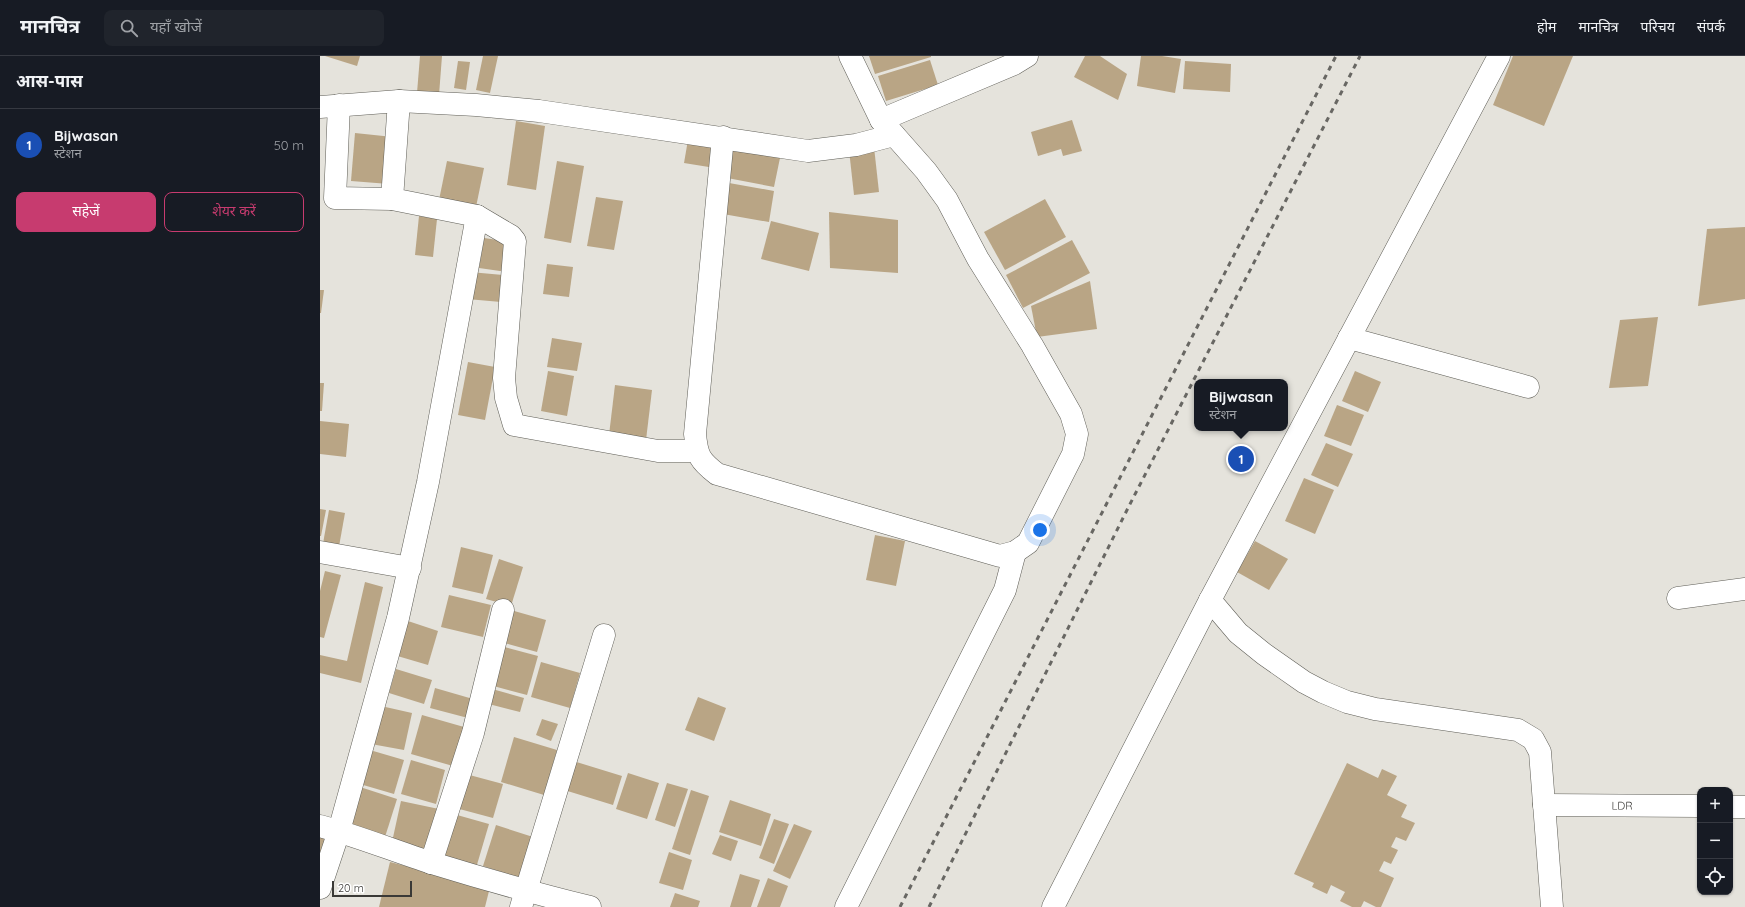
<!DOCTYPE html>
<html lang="hi">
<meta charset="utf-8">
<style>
:root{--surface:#171b24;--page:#20242c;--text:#f1f3f6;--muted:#9ea1a6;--line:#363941;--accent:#c73b6f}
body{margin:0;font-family:Quicksand,"Noto Sans Devanagari",sans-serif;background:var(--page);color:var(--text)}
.controls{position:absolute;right:12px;bottom:12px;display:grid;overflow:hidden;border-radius:8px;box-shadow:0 1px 3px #0004}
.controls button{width:36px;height:36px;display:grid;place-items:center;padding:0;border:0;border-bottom:1px solid var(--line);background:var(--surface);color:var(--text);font:20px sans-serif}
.scale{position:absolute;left:12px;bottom:10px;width:80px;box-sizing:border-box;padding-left:4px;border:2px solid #3a3936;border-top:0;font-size:11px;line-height:14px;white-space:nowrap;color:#3a3936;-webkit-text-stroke:3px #fff;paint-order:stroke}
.you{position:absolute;left:720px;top:474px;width:14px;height:14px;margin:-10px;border:3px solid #fff;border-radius:50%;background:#1a73e8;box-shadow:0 0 0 6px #1a73e833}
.badge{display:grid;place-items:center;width:26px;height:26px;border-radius:50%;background:var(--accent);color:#fff;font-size:13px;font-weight:700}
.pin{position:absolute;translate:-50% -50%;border:2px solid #fff;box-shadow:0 1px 4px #0006}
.popup{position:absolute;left:874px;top:323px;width:94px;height:52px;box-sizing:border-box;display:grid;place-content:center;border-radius:8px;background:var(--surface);filter:drop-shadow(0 1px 3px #0005);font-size:13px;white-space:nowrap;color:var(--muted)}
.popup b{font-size:15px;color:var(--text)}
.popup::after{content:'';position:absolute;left:50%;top:100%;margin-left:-8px;border:8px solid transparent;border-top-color:var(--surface)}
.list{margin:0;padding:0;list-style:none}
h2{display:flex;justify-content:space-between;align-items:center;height:52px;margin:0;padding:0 16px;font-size:17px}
h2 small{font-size:13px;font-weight:400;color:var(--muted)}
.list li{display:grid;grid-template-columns:26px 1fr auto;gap:12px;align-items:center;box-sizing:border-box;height:72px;padding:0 16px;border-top:1px solid var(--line)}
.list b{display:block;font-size:15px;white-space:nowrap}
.list p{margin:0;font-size:13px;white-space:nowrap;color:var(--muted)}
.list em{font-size:13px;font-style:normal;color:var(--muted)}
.actions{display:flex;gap:8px;padding:12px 16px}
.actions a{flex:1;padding:9px 0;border:1px solid var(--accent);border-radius:8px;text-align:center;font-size:14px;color:var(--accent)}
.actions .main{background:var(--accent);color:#fff}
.icon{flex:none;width:22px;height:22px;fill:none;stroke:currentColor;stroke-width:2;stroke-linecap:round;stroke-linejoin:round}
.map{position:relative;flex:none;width:1425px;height:851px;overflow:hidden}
header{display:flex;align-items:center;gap:24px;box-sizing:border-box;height:56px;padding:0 20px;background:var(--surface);border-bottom:1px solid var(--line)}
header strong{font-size:19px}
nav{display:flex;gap:22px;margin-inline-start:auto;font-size:14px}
.search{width:280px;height:36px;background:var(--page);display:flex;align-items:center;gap:10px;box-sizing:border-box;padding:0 14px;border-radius:8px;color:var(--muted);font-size:15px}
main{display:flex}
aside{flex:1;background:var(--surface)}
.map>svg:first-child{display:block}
.building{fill:#b9a585}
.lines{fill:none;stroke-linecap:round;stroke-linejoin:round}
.street-casing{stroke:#5f5e57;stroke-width:23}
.street{stroke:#fff;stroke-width:22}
.rail{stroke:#686763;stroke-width:3;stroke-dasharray:5 5;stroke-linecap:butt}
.labels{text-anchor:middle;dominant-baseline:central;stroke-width:3;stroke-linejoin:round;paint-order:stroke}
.street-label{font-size:11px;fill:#3a3936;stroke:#fff}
</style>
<header>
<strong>मानचित्र</strong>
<div class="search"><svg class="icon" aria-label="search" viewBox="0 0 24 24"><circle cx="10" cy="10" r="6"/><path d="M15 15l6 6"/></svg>यहाँ खोजें</div>
<nav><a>होम</a><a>मानचित्र</a><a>परिचय</a><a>संपर्क</a></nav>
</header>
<main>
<aside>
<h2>आस-पास<small></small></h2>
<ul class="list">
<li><span class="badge" style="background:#1a4fb4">1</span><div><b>Bijwasan</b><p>स्टेशन</p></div><em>50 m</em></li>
</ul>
<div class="actions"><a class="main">सहेजें</a><a>शेयर करें</a></div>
</aside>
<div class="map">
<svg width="1425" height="851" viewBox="0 0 1425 851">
<rect width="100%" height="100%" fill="#e5e3dc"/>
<g class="building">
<path d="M5,0H40L37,10Z"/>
<path d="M100,0H122L119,39L97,37Z"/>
<path d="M163,0H178L170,37L156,34Z"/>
<path d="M549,0H611V1L555,18Z"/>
<path d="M765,0H780L807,18L798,44L754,21Z"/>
<path d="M821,0H842L861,3L855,37L817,30Z"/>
<path d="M1193,0H1253L1224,70L1173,49Z"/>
<path d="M610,4L618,29L566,45L558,20Z"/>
<path d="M138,5L150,6L146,34L134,32Z"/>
<path d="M865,5L911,8L910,36L863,33Z"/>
<path d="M752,64L762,95L743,100L741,93L718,100L711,76Z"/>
<path d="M196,65L225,70L216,134L187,129Z"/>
<path d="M35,77L73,81L69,128L31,125Z"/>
<path d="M369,78L399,83L395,112L364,107Z"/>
<path d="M409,87L461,97L454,131L402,121Z"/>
<path d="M554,91L559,136L534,139L529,94Z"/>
<path d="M127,105L164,112L156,151L119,144Z"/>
<path d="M237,105L264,110L251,187L224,182Z"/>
<path d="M409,127L454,135L449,166L403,158Z"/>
<path d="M276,141L303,145L294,194L267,190Z"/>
<path d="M725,143L746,181L685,214L664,176Z"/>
<path d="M509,156L578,164V217L510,212Z"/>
<path d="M99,160L117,163L113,201L95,199Z"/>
<path d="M451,165L499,177L489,215L441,203Z"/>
<path d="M1425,171V243L1378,250L1387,173Z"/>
<path d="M164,182L192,186L187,216L159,212Z"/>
<path d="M752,184L770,217L703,252L686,219Z"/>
<path d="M227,208L253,211L249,241L223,238Z"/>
<path d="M150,216L183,219L181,246L147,243Z"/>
<path d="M770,225L777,273L717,281L711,250Z"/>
<path d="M0,234H4L1,257H0Z"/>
<path d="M1338,261L1328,330L1289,332L1300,264Z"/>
<path d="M232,282L262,287L257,315L227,311Z"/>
<path d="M148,306L175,311L165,364L138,359Z"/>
<path d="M228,315L254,320L247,360L221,355Z"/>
<path d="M1035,315L1061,326L1048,356L1022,345Z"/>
<path d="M0,327H4L2,355H0Z"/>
<path d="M295,329L332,334L326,384L289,379Z"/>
<path d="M1017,349L1044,359L1031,390L1004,380Z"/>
<path d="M0,365L29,368L26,401L0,398Z"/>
<path d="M1006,387L1033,398L1018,431L991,419Z"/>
<path d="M984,422L1014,434L995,478L965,465Z"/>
<path d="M0,453L6,454L1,480H0Z"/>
<path d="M9,454L25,457L18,496L2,493Z"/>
<path d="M555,479L585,485L576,530L546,524Z"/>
<path d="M935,485L968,503L949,534L917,516Z"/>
<path d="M141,491L173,499L163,538L132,531Z"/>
<path d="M179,503L203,511L191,550L166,543Z"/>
<path d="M5,515L21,519L4,582L0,581V535Z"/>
<path d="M45,526L63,531L41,627L0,617V599L27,605Z"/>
<path d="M129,539L171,549L163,581L121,571Z"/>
<path d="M187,553L226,564L217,596L177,585Z"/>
<path d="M85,564L118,575L108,609L74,599Z"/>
<path d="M177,589L218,600L207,639L166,628Z"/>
<path d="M221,606L260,617L250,652L211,641Z"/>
<path d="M76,613L112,624L104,648L69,637Z"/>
<path d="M165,631L204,642L200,656L161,646Z"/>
<path d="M115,632L153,643L148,662L110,652Z"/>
<path d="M378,641L406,652L394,685L365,674Z"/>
<path d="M61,650L92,657L84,694L51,688Z"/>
<path d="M102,659L144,671L133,710L91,698Z"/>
<path d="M222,663L238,668L231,685L216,679Z"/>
<path d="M194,681L237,694L224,739L181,726Z"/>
<path d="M43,692L84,704L74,738L33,726Z"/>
<path d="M91,704L125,714L116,748L81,738Z"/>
<path d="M250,704L302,720L293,749L241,733Z"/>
<path d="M1027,707L1058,722L1062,713L1077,720L1067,739L1087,749L1081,761L1095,767L1086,785L1076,781L1071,791L1078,794L1071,808L1064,805L1059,815L1074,822L1061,851H1056L1044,845L1041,851H1032L1020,845L1025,836L1011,829L1007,838L992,831L994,827L974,818Z"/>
<path d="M142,717L183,728L173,762L132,751Z"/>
<path d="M308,717L339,727L327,763L296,753Z"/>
<path d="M347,727L368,733L355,771L335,764Z"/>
<path d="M37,730L77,743L65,781L24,768Z"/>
<path d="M371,734L389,740L370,799L352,793Z"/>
<path d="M410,744L451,758L441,790L399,776Z"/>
<path d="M81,745L119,753L111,794L72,786Z"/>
<path d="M130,757L169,768L156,812L117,800Z"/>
<path d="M454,763L469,768L454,808L439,802Z"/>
<path d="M474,768L492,775L470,823L453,815Z"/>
<path d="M176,769L213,781L199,822L163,810Z"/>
<path d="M400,779L418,785L411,805L392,798Z"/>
<path d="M0,780L6,782L0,799Z"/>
<path d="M349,796L372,804L363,834L339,827Z"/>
<path d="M70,806L170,831L165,851H59Z"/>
<path d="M420,818L440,824L431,851H410Z"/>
<path d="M448,822L468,830L460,851H437Z"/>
<path d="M355,837L380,845L378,851H350Z"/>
</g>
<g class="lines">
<defs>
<g id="street">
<path d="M79,45L72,143L157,160L191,180L195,185L184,322L186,342L194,369L338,395H376"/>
<path d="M19,49L15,142L72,143"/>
<path d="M0,51L79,45L156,49L219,55L488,95L536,89L574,79"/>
<path d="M561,64L694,8L707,0"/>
<path d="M403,81L375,378C377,400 380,405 397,418L680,500L695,496L708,487L753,398L757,378L751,358L712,289L658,203L627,144L606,115L561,64L530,0"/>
<path d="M1029,282L1208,331"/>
<path d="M0,496L90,512"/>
<path d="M1358,542L1425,533"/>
<path d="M890,544L918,577L944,598L984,626L1003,636L1027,646L1055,653L1198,674L1213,683L1220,696L1232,851"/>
<path id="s1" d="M1224,749L1380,750"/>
<path d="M1410,751H1425"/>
<path d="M0,770C38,780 74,795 112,807C164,823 217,838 270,851"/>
<path d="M111,807L153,677L183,554"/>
<path d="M0,832L19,775L78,562L108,426L157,160"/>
<path d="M201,851L284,579"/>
<path d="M526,851L685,534L695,496"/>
<path d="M733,851L890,544L1179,0"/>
</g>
</defs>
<use href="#street" class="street-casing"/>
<use href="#street" class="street"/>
<g class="rail">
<path d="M580,851L1016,0"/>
<path d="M609,851L809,450L1040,0"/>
</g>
</g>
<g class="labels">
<g class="street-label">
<text stroke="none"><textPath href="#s1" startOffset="78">LDR</textPath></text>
</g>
</g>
</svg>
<div class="controls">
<button>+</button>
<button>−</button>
<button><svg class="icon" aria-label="locate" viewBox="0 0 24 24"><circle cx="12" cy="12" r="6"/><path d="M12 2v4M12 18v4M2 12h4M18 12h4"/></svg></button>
</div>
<div class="scale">20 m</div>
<div class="you"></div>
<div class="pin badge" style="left:921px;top:403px;background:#1a4fb4">1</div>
<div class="popup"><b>Bijwasan</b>स्टेशन</div>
</div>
</main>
